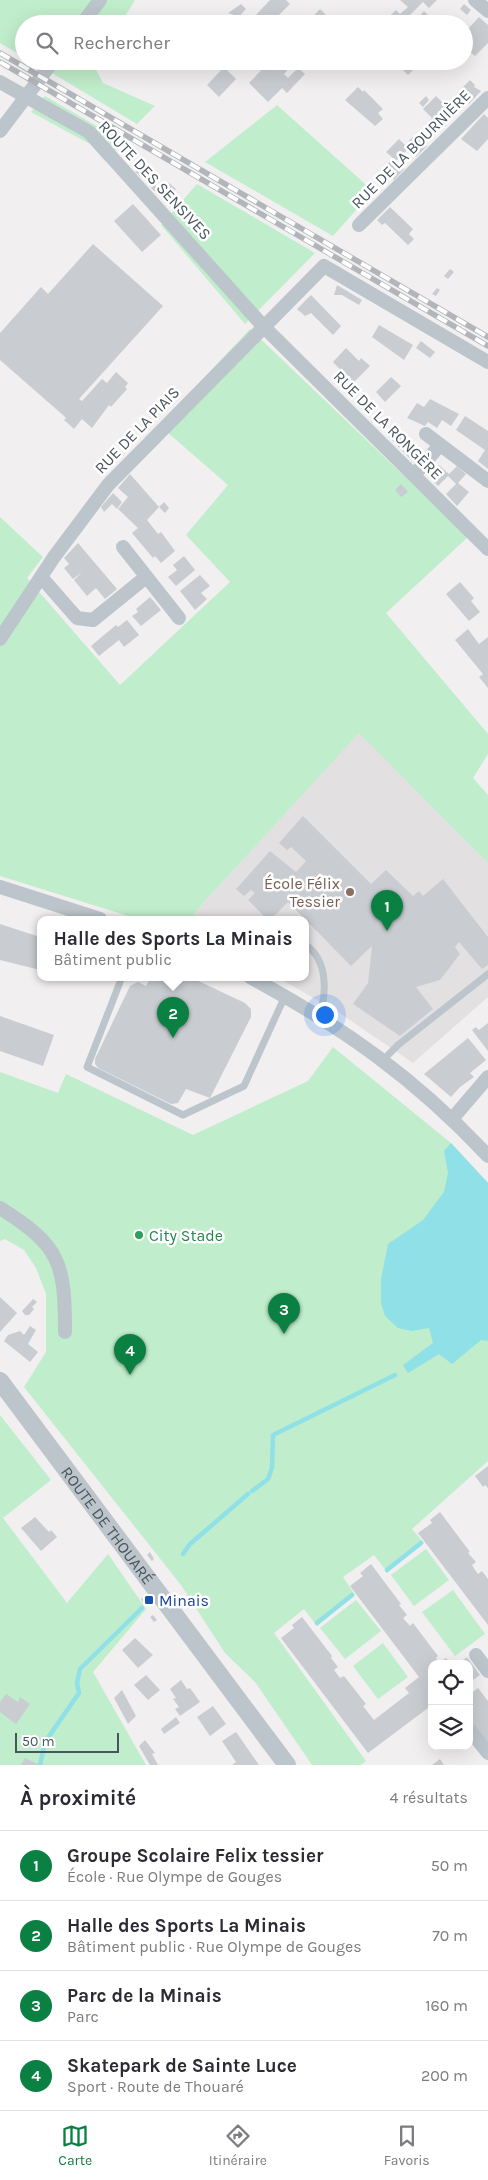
<!DOCTYPE html>
<html lang="fr">
<meta charset="utf-8">
<style>
:root{--surface:#fff;--page:#f7f7f7;--text:#2b2b33;--muted:#7c7c81;--line:#e1e1e2;--accent:#0b8043}
body{margin:0;font-family:Karla,sans-serif;background:var(--page);color:var(--text)}
.controls{position:absolute;right:15px;bottom:15px;display:grid;overflow:hidden;border-radius:10px;box-shadow:0 5px 20px #0002}
.controls button{width:45px;height:45px;display:grid;place-items:center;padding:0;border:0;border-bottom:1px solid var(--line);background:var(--surface);color:var(--text);font:25px sans-serif}
.scale{position:absolute;left:15px;bottom:12px;width:104px;box-sizing:border-box;padding-left:5px;border:2px solid #48555c;border-top:0;font-size:14px;line-height:18px;white-space:nowrap;color:#48555c;-webkit-text-stroke:4px #fff;paint-order:stroke}
.you{position:absolute;left:324px;top:1014px;width:18px;height:18px;margin:-12px;border:4px solid #fff;border-radius:50%;background:#1a73e8;box-shadow:0 0 0 8px #1a73e833}
.badge{display:grid;place-items:center;width:32px;height:32px;border-radius:50%;background:var(--accent);color:#fff;font-size:16px;font-weight:700}
.pin{position:absolute;translate:-50% -41px;filter:drop-shadow(0 1px 2px #0008)}
.pin::after{content:'';position:absolute;top:26px;width:18px;height:15px;background:inherit;clip-path:polygon(0 0,100% 0,50% 100%)}
.popup{position:absolute;left:37px;top:916px;width:272px;height:65px;box-sizing:border-box;display:grid;place-content:center;border-radius:10px;background:var(--surface);filter:drop-shadow(0 1px 4px #0005);font-size:16px;white-space:nowrap;color:var(--muted)}
.popup b{font-size:19px;color:var(--text)}
.popup::after{content:'';position:absolute;left:50%;top:100%;margin-left:-10px;border:10px solid transparent;border-top-color:var(--surface)}
.list{margin:0;padding:0;list-style:none}
h2{display:flex;justify-content:space-between;align-items:center;height:65px;margin:0;padding:0 20px;font-size:21px}
h2 small{font-size:16px;font-weight:400;color:var(--muted)}
.list li{display:grid;grid-template-columns:32px 1fr auto;gap:15px;align-items:center;box-sizing:border-box;height:70px;padding:0 20px;border-top:1px solid var(--line)}
.list b{display:block;font-size:19px;white-space:nowrap}
.list p{margin:0;font-size:16px;white-space:nowrap;color:var(--muted)}
.list em{font-size:16px;font-style:normal;color:var(--muted)}
.icon{flex:none;width:28px;height:28px;fill:none;stroke:currentColor;stroke-width:2;stroke-linecap:round;stroke-linejoin:round}
.map{position:relative;flex:none;width:488px;height:1765px;overflow:hidden}
.search{position:absolute;background:var(--surface);box-shadow:0 5px 20px #0002;left:15px;right:15px;top:15px;height:55px;display:flex;align-items:center;gap:12px;box-sizing:border-box;padding:0 18px;border-radius:28px;color:var(--muted);font-size:19px}
.sheet{height:345px;background:var(--surface)}
nav{display:flex;justify-content:space-around;align-items:center;box-sizing:border-box;height:70px;border-top:1px solid var(--line);background:var(--surface);font-size:14px;color:var(--muted)}
nav a{display:grid;justify-items:center;gap:2px}
nav .on{color:var(--accent)}
.map>svg:first-child{display:block}
.education{fill:#e3e0e1}
.green{fill:#c0edcb}
.water{fill:#90e0e7}
.lines{fill:none;stroke-linecap:round;stroke-linejoin:round}
.stream{stroke:#90e0e7;stroke-width:4.5}
.building{fill:#c9cdd1}
.service{stroke:#bcc5cb;stroke-width:7}
.minor{stroke:#bcc5cb;stroke-width:14}
.tertiary{stroke:#bcc5cb;stroke-width:18}
.rail-casing{stroke:#b2b5b9;stroke-width:5.5}
.rail{stroke:#fff;stroke-width:4;stroke-dasharray:11;stroke-linecap:butt}
.education-dot{fill:#8d6e63;stroke:#fff;stroke-width:2}
.leisure-dot{fill:#2e9e5b;stroke:#fff;stroke-width:2}
.transit-dot{fill:#1a4fb4;stroke:#fff;stroke-width:2}
.labels{text-anchor:middle;dominant-baseline:central;stroke-width:5;stroke-linejoin:round;paint-order:stroke}
.street-label{font-size:16px;fill:#48555c;stroke:#fff}
.education-label{font-size:16px;fill:#785e54;stroke:#fff;text-anchor:end}
.leisure-label{font-size:16px;fill:#27864d;stroke:#fff;text-anchor:start}
.transit-label{font-size:16px;fill:#164399;stroke:#fff;text-anchor:start}
</style>
<div class="map">
<svg width="488" height="1765" viewBox="0 0 488 1765">
<rect width="100%" height="100%" fill="#f2eff0"/>
<path class="education" d="M359,732L488,863V997L413,1063L341,1014L277,977H306V919H190L204,902Z"/>
<g class="green">
<path d="M0,0H135L120,24H24V57L0,43Z"/>
<path d="M32,61H97L94,66L103,83L155,106L137,124Z"/>
<path d="M45,96L124,142L105,161L90,144L31,112Z"/>
<path d="M277,105L373,191L333,236L205,162Z"/>
<path d="M197,184L315,253L245,324L161,225Z"/>
<path d="M250,329L468,537L386,613L488,734V754L473,778L488,795V863L359,733L204,902L190,919H138L0,876V517L43,557L27,578L120,685L230,582L186,535L228,485L159,425Z"/>
<path d="M333,1047L451,1143L488,1183V1461L412,1529L424,1543L387,1572L374,1555L343,1577L355,1595L317,1626L304,1609L274,1633L366,1761L361,1765H312L255,1682L225,1653L181,1585L24,1387L46,1352V1294L36,1268L24,1250L5,1239L0,1241V1072L58,1093L66,1074L193,1135L308,1081Z"/>
<path d="M0,1415L51,1480L3,1518L67,1603L108,1554L146,1609L93,1672L146,1765H0Z"/>
<path d="M426,1549L449,1580L414,1606L391,1575Z"/>
<path d="M453,1590L485,1634L455,1656L422,1612Z"/>
<path d="M356,1600L381,1631L345,1659L320,1628Z"/>
<path d="M383,1643L408,1677L378,1699L353,1666Z"/>
</g>
<path class="water" d="M451,1143L488,1183V1341L481,1340L452,1364L439,1354L408,1373L403,1365L433,1343L429,1328L412,1331L398,1328L385,1316L381,1303V1279L388,1244L423,1220L444,1192L448,1173L444,1151Z"/>
<g class="lines">
<g class="stream">
<path d="M252,1491L268,1479L272,1468L273,1435L395,1375"/>
<path d="M183,1554L190,1544L248,1494"/>
<path d="M387,1570L421,1543"/>
<path d="M317,1623L352,1595"/>
<path d="M40,1765L45,1742L79,1693L77,1683L80,1669L142,1608"/>
</g>
</g>
<g class="building">
<path d="M270,0H286L290,4L272,22L274,24H259L253,18Z"/>
<path d="M400,0H437L429,8L423,2L401,24H381L396,10L400,14L408,7Z"/>
<path d="M241,4L246,9L239,17L228,13Z"/>
<path d="M464,4L471,10L467,15L460,9Z"/>
<path d="M320,9L328,17L325,20L328,24H306Z"/>
<path d="M424,11L429,16L421,24H413Z"/>
<path d="M479,17L488,25V43L475,56L464,48V29L466,31Z"/>
<path d="M229,61H239L234,66Z"/>
<path d="M270,61L281,69L283,67L287,71L284,74L288,78L298,68L305,74L287,93L282,88L268,102L249,83Z"/>
<path d="M401,61H409L415,68L408,75L398,65Z"/>
<path d="M224,67L236,79L219,97L207,85Z"/>
<path d="M470,80L475,85L474,87L481,91L469,104L461,96L465,92L462,88Z"/>
<path d="M358,87L363,92L364,90L383,109L378,113L383,119L375,126L345,100Z"/>
<path d="M426,96L429,100L423,107L419,103Z"/>
<path d="M436,96L451,111L433,130L426,124L432,118L423,109Z"/>
<path d="M484,114L488,118V139L477,151L461,139Z"/>
<path d="M415,135L427,146L416,157L408,149L396,161L404,169L394,180L383,169L393,158L386,152L399,139L405,145Z"/>
<path d="M139,167L147,174L143,179L135,172Z"/>
<path d="M169,183L176,189L165,201L151,188L155,184L161,192Z"/>
<path d="M133,204L161,235L142,252L114,221Z"/>
<path d="M390,207L413,229L409,234L414,239L408,245L385,223L382,225L377,220Z"/>
<path d="M93,244L163,306L79,399L82,401L102,379L107,383L116,372L128,383L125,387L127,389L111,407L109,405L92,428L82,419L74,429L64,420L66,418L64,416L0,360V333L41,287L48,294Z"/>
<path d="M450,269L454,272L448,279L444,276Z"/>
<path d="M337,285L362,300L359,305L342,295H334Z"/>
<path d="M437,288L440,290L436,296L432,294Z"/>
<path d="M311,295L341,326L333,335L311,313L305,316L297,309Z"/>
<path d="M379,325L413,345L404,360L372,337Z"/>
<path d="M421,341L435,352L430,358L416,348Z"/>
<path d="M346,348L359,361L361,358L370,366L353,383L333,362Z"/>
<path d="M391,377L401,386L385,402L376,392Z"/>
<path d="M430,399L459,414L451,426L442,420L437,428L428,422L425,426L407,418L417,403L424,407Z"/>
<path d="M465,416L488,431V469L478,461L485,450L456,430Z"/>
<path d="M395,429L423,455L414,463L388,436Z"/>
<path d="M439,465L449,474L457,466L466,474L458,483L469,492L457,506L446,494L456,484L448,476L438,486L428,476Z"/>
<path d="M130,474L159,507L147,520L158,534L161,532L175,551L161,563L155,556L153,558L132,533L138,528L118,509L128,497L118,488Z"/>
<path d="M401,484L408,492L401,497L395,490Z"/>
<path d="M113,493L122,502L117,509L112,504L104,512L101,507Z"/>
<path d="M164,502L169,508L165,513L159,507Z"/>
<path d="M78,543L117,589L105,599L96,588L87,596L74,580L82,572L73,579L64,568L69,564L64,558Z"/>
<path d="M184,556L195,570L176,586L168,577L177,570L173,565Z"/>
<path d="M200,575L210,586L201,593L207,599L195,610L180,591Z"/>
<path d="M460,582L474,598L471,601L480,612L469,621L446,594Z"/>
<path d="M150,597L161,610L141,626L132,616L138,612L136,609Z"/>
<path d="M127,620L139,635L124,647L119,640L99,656L91,646L116,625L118,627Z"/>
<path d="M468,629L479,644L488,637V688L479,677L483,674L455,640Z"/>
<path d="M303,816L371,884L386,870L413,896L419,891L423,896L443,879L488,937V965L482,969L459,942L455,947L460,954L440,980L416,987L433,1009L400,1036L353,1004L368,983L372,946L351,966L288,902L271,919H267L248,900L255,893L251,890L244,896L236,889L270,851L296,872L306,861L291,847L287,850L279,843Z"/>
<path d="M0,924L40,937V970L0,960Z"/>
<path d="M151,977H190L245,1003L251,1009V1017L210,1098L186,1089L178,1103L171,1104L98,1068L95,1064V1059L130,986L138,982L146,986Z"/>
<path d="M0,1016L54,1035L43,1066L0,1051Z"/>
<path d="M488,1023V1051L472,1030L476,1027L479,1030Z"/>
<path d="M468,1038L486,1060L470,1073L474,1077L460,1087L451,1097L424,1074Z"/>
<path d="M0,1297L17,1313L0,1332Z"/>
<path d="M33,1299L37,1302L32,1307L34,1309L29,1315H25L22,1311Z"/>
<path d="M30,1326L36,1330L28,1344L38,1352L30,1362L4,1341L8,1335L20,1331L24,1335Z"/>
<path d="M488,1466V1488L485,1485L483,1487L475,1476Z"/>
<path d="M440,1512L470,1552L468,1553L476,1562L472,1565L475,1570L478,1574L482,1571L488,1579V1625L418,1533L432,1523L430,1520Z"/>
<path d="M35,1517L49,1532L51,1530L57,1537L41,1551L21,1528Z"/>
<path d="M150,1552L154,1559L152,1561L147,1555Z"/>
<path d="M371,1564L401,1604L399,1605L407,1615L403,1618L410,1626L413,1623L438,1656L436,1658L439,1663L446,1658L451,1664H432V1705L368,1753L281,1638L294,1628L292,1625L302,1617L332,1656L331,1658L338,1667L334,1670L340,1678L344,1676L366,1704L363,1706L374,1720L409,1693L405,1688L419,1677L350,1586L363,1576L360,1573Z"/>
<path d="M144,1597L148,1603L145,1605L141,1599Z"/>
<path d="M153,1615L157,1620L154,1622L150,1617Z"/>
<path d="M135,1638L153,1655L138,1668L122,1650Z"/>
<path d="M467,1657L480,1675L473,1680L469,1675V1664L459,1663Z"/>
<path d="M146,1675L160,1690L148,1700L134,1685Z"/>
<path d="M181,1680L187,1689L190,1688L200,1702L180,1716L175,1709L179,1707L173,1699L176,1698L170,1689Z"/>
<path d="M478,1688L488,1701V1747L469,1722V1695Z"/>
<path d="M122,1690L136,1716L128,1724L114,1698Z"/>
<path d="M6,1694L18,1702L20,1697L30,1704L16,1724L0,1712V1702Z"/>
<path d="M213,1706L226,1724L210,1736L197,1717Z"/>
<path d="M176,1717L180,1723L164,1734L161,1729Z"/>
<path d="M236,1732L250,1752L259,1765H232L236,1762L222,1741Z"/>
<path d="M145,1740L155,1753L152,1754L158,1765H150L139,1746Z"/>
<path d="M25,1758L27,1759L40,1765H21Z"/>
<path d="M440,1759L444,1765H432Z"/>
</g>
<g class="lines">
<g class="service">
<path d="M306,945C328,961 327,993 319,1016"/>
<path d="M122,977L87,1067L183,1115L244,1086L285,996"/>
<path d="M383,1060L398,1045L488,974"/>
</g>
<g class="minor">
<path d="M475,0L488,11"/>
<path d="M82,24L100,0"/>
<path d="M0,82L89,132L263,326L488,549"/>
<path d="M0,131L53,61"/>
<path d="M359,225L488,98"/>
<path d="M426,434L488,481"/>
<path d="M414,475L440,445"/>
<path d="M123,547L179,618"/>
<path d="M42,578L77,618L93,620L146,577"/>
<path d="M0,639L54,557L108,485L324,266L488,362"/>
<path d="M0,887L100,919"/>
<path d="M250,977C343,1027 416,1079 488,1156"/>
<path d="M452,1119L488,1077"/>
<path d="M0,1208C60,1246 65,1262 65,1332"/>
<path d="M476,1655L488,1671"/>
<path d="M469,1729L488,1753"/>
</g>
<path class="tertiary" id="s1" d="M0,1381L287,1765"/>
<defs>
<g id="rail">
<path d="M0,53L488,337"/>
<path d="M0,62L488,346"/>
</g>
</defs>
<use href="#rail" class="rail-casing"/>
<use href="#rail" class="rail"/>
</g>
<circle class="education-dot" cx="350" cy="892" r="5"/>
<circle class="leisure-dot" cx="139" cy="1235" r="5"/>
<rect class="transit-dot" x="144" y="1595" width="10" height="10" rx="2.5"/>
<g class="labels">
<g class="street-label">
<text transform="translate(411 149) rotate(-45)">RUE DE LA BOURNIÈRE</text>
<text transform="translate(155 180) rotate(47)">ROUTE DES SENSIVES</text>
<text transform="translate(388 425) rotate(45)">RUE DE LA RONGÈRE</text>
<text transform="translate(137 430) rotate(-46)">RUE DE LA PIAIS</text>
<text stroke="none"><textPath href="#s1" startOffset="180">ROUTE DE THOUARÉ</textPath></text>
</g>
<g class="education-label">
<text x="340" y="883">École Félix<tspan x="340" dy="18">Tessier</tspan></text>
</g>
<g class="leisure-label">
<text x="149" y="1235">City Stade</text>
</g>
<g class="transit-label">
<text x="159" y="1600">Minais</text>
</g>
</g>
</svg>
<div class="controls">
<button><svg class="icon" aria-label="locate" viewBox="0 0 24 24"><circle cx="12" cy="12" r="6"/><path d="M12 2v4M12 18v4M2 12h4M18 12h4"/></svg></button>
<button><svg class="icon" aria-label="layers" viewBox="0 0 24 24"><path d="M12 4l9 5-9 5-9-5zM3 14l9 5 9-5"/></svg></button>
</div>
<div class="scale">50 m</div>
<div class="you"></div>
<div class="pin badge" style="left:387px;top:931px">1</div>
<div class="pin badge" style="left:173px;top:1038px">2</div>
<div class="popup"><b>Halle des Sports La Minais</b>Bâtiment public</div>
<div class="pin badge" style="left:284px;top:1334px">3</div>
<div class="pin badge" style="left:130px;top:1375px">4</div>
<div class="search"><svg class="icon" aria-label="search" viewBox="0 0 24 24"><circle cx="10" cy="10" r="6"/><path d="M15 15l6 6"/></svg>Rechercher</div>
</div>
<section class="sheet">
<h2>À proximité<small>4 résultats</small></h2>
<ul class="list">
<li><span class="badge">1</span><div><b>Groupe Scolaire Felix tessier</b><p>École · Rue Olympe de Gouges</p></div><em>50 m</em></li>
<li><span class="badge">2</span><div><b>Halle des Sports La Minais</b><p>Bâtiment public · Rue Olympe de Gouges</p></div><em>70 m</em></li>
<li><span class="badge">3</span><div><b>Parc de la Minais</b><p>Parc</p></div><em>160 m</em></li>
<li><span class="badge">4</span><div><b>Skatepark de Sainte Luce</b><p>Sport · Route de Thouaré</p></div><em>200 m</em></li>
</ul>
</section>
<nav>
<a class="on"><svg class="icon" aria-label="map" viewBox="0 0 24 24"><path d="M3 6l6-2 6 2 6-2v14l-6 2-6-2-6 2zM9 4v14M15 6v14"/></svg>Carte</a>
<a><svg class="icon" aria-label="directions" viewBox="0 0 24 24"><path d="M12 3l9 9-9 9-9-9zM9 14v-3h6M13 9l2 2-2 2"/></svg>Itinéraire</a>
<a><svg class="icon" aria-label="saved" viewBox="0 0 24 24"><path d="M7 4h10v16l-5-4-5 4z"/></svg>Favoris</a>
</nav>
